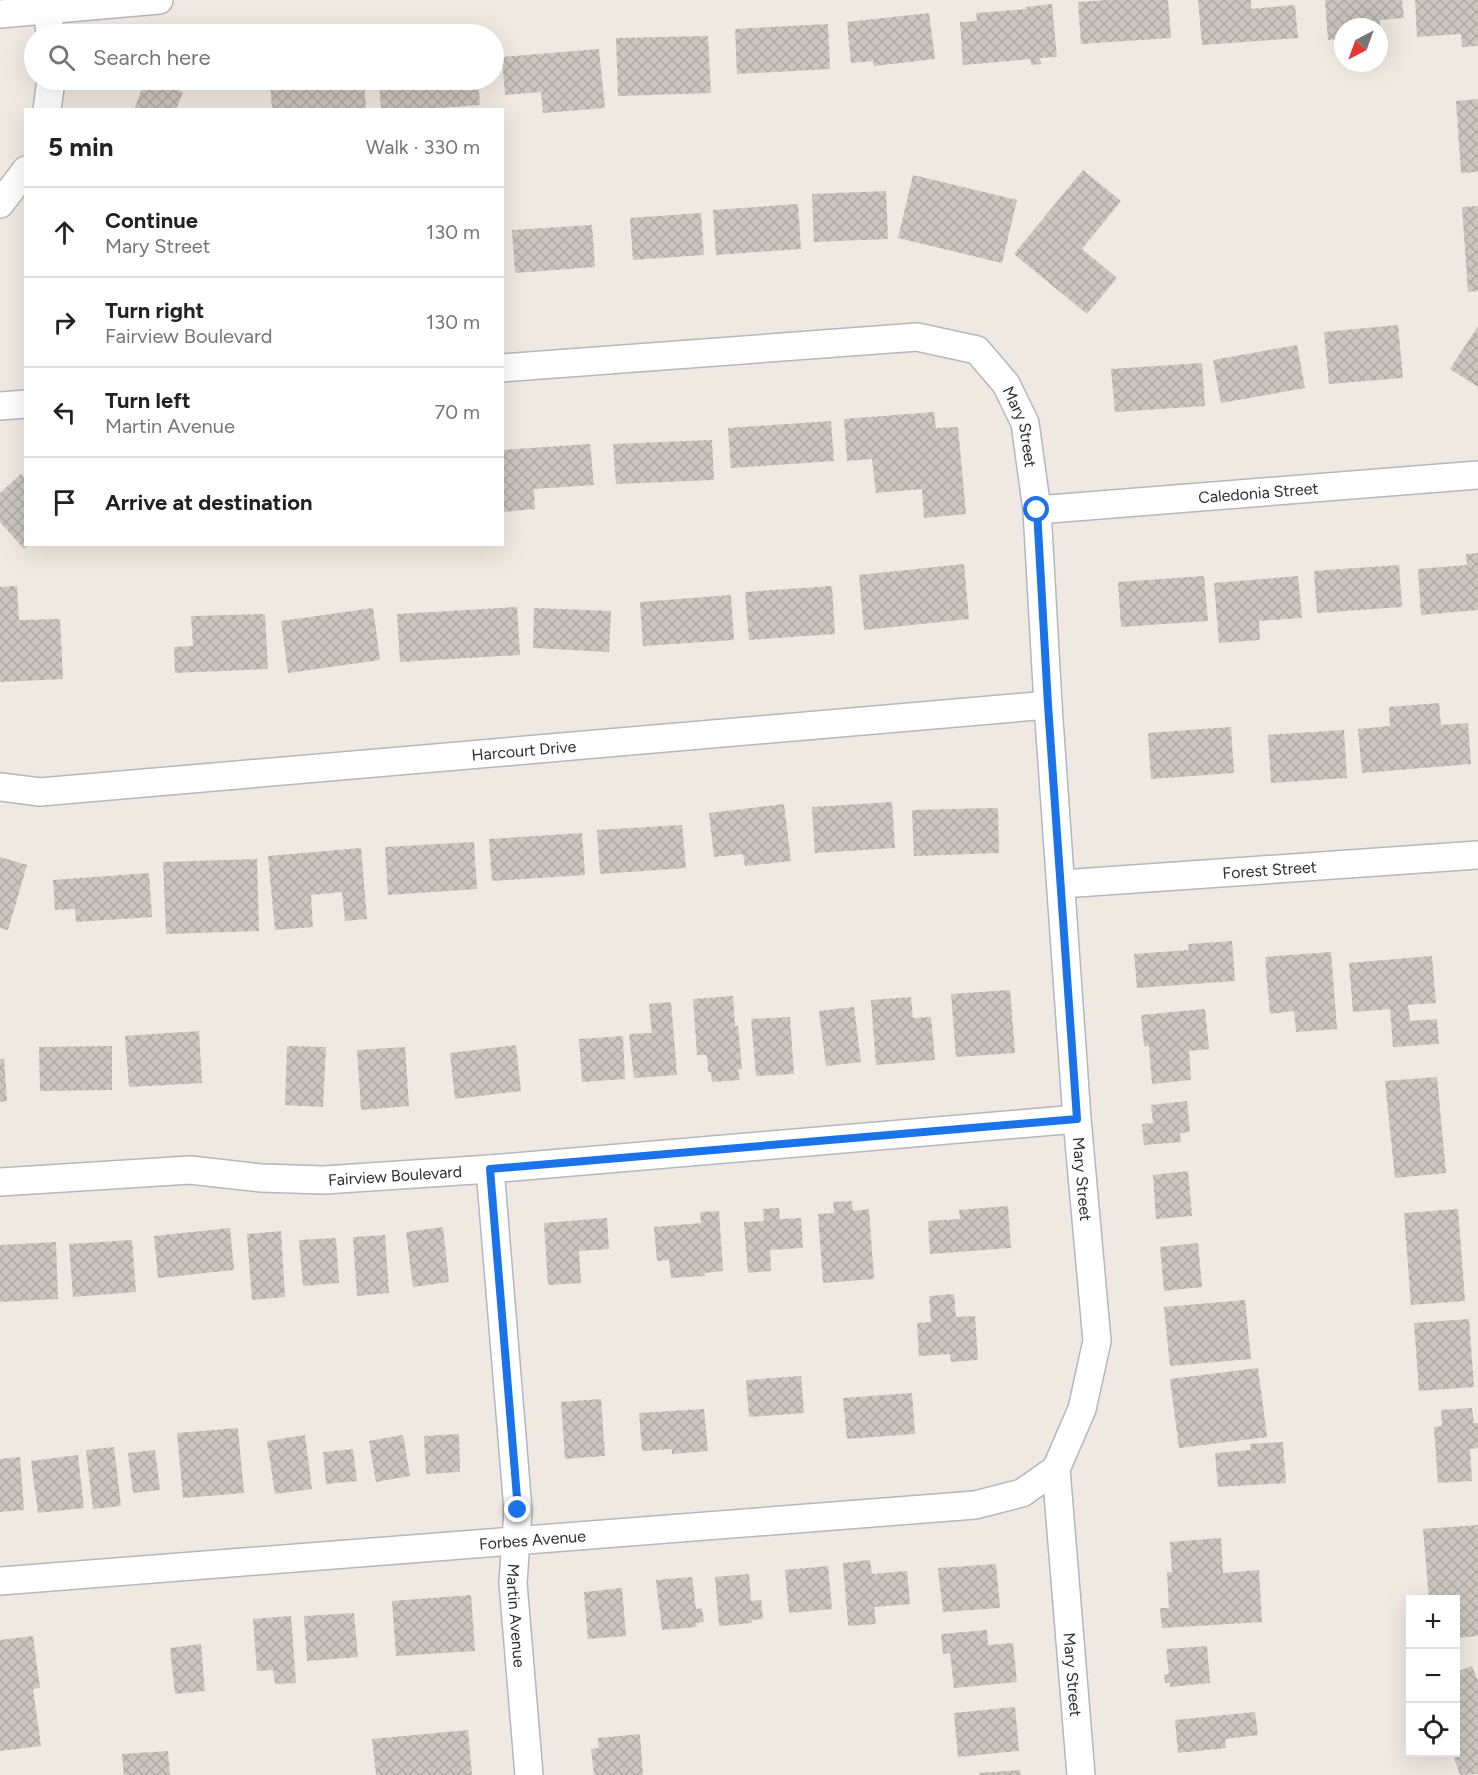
<!DOCTYPE html>
<meta charset="utf-8">
<style>
:root{--surface:#fff;--page:#f2f2f2;--text:#222;--muted:#767676;--line:#e0e0e0}
body{margin:0;font-family:Figtree,sans-serif;background:var(--page);color:var(--text)}
.controls{position:absolute;right:18px;bottom:18px;display:grid;overflow:hidden;border-radius:0px;box-shadow:0 6px 24px #0002}
.controls button{width:54px;height:54px;display:grid;place-items:center;padding:0;border:0;border-bottom:2px solid var(--line);background:var(--surface);color:var(--text);font:30px sans-serif}
.compass{position:absolute;left:1334px;top:18px;width:54px;height:54px;border-radius:50%;background:var(--surface);box-shadow:0 6px 24px #0002;rotate:221deg}
.stop{position:absolute;width:18px;height:18px;margin:-14px;border:4px solid #1a73e8;border-radius:50%;background:#fff}
.stop.end{background:#1a73e8;border-color:#fff;box-shadow:0 2px 6px #0008}
.list{margin:0;padding:0;list-style:none}
h2{display:flex;justify-content:space-between;align-items:center;height:78px;margin:0;padding:0 24px;font-size:26px}
h2 small{font-size:20px;font-weight:400;color:var(--muted)}
.list li{display:grid;grid-template-columns:39px 1fr auto;gap:18px;align-items:center;box-sizing:border-box;height:90px;padding:0 24px;border-top:2px solid var(--line)}
.list b{display:block;font-size:22px;white-space:nowrap}
.list p{margin:0;font-size:20px;white-space:nowrap;color:var(--muted)}
.list em{font-size:20px;font-style:normal;color:var(--muted)}
.icon{flex:none;width:33px;height:33px;fill:none;stroke:currentColor;stroke-width:2;stroke-linecap:round;stroke-linejoin:round}
.map{position:relative;flex:none;width:1478px;height:1775px;overflow:hidden}
.search{position:absolute;background:var(--surface);box-shadow:0 6px 24px #0002;left:24px;top:24px;width:480px;height:66px;display:flex;align-items:center;gap:15px;box-sizing:border-box;padding:0 21px;border-radius:33px;color:var(--muted);font-size:22px}
.panel{position:absolute;background:var(--surface);box-shadow:0 6px 24px #0002;left:24px;top:108px;width:480px;height:438px;border-radius:0px}
.map>svg:first-child{display:block}
.building{fill:url(#building-cross-hatch)}
.lines{fill:none;stroke-linecap:round;stroke-linejoin:round}
.minor-casing{stroke:#b4b7c1;stroke-width:30}
.minor{stroke:#fff;stroke-width:27}
.route{stroke:#1a73e8;stroke-width:8}
.labels{text-anchor:middle;dominant-baseline:central;stroke-width:4.5;stroke-linejoin:round;paint-order:stroke}
.street-label{font-size:16px;fill:#2e2e2e;stroke:#fff}
</style>
<div class="map">
<svg width="1478" height="1775" viewBox="0 0 1478 1775">
<defs>
<pattern id="building-cross-hatch" width="8" height="8" patternUnits="userSpaceOnUse" patternTransform="scale(1.5)"><rect width="8" height="8" fill="#cbc7bf"/><path d="M0 0l8 8M0 8l8-8" fill="none" stroke="#afaba4"/></pattern>
</defs>
<rect width="100%" height="100%" fill="#efe9e1"/>
<g class="building">
<path d="M1107,0H1168L1171,38L1081,44L1078,2Z"/>
<path d="M1198,0H1251V9L1295,5L1298,38L1202,45Z"/>
<path d="M1325,0H1402L1404,18L1380,20V27H1343V39L1328,40Z"/>
<path d="M1415,0H1478V46L1462,47L1461,34L1417,37Z"/>
<path d="M1052,4L1057,57L1040,58L1041,64L1031,65V59L963,65L960,22L977,21L976,13L1027,9L1026,7Z"/>
<path d="M929,13L935,59L874,66L873,61L851,63L847,22Z"/>
<path d="M828,24L830,69L737,74L735,29Z"/>
<path d="M708,36L711,93L618,96L616,38Z"/>
<path d="M599,49L605,108L543,113L541,92L505,95L502,57Z"/>
<path d="M145,80H151L183,92L176,110H134Z"/>
<path d="M270,80H364L366,108L272,110Z"/>
<path d="M379,80H478L480,105L414,110H381Z"/>
<path d="M1478,99V172L1461,173L1456,101Z"/>
<path d="M1083,170L1121,201L1082,249L1117,278L1087,314L1014,254Z"/>
<path d="M913,175L1017,200L1002,263L898,238Z"/>
<path d="M886,191L888,239L814,242L812,194Z"/>
<path d="M798,204L801,249L716,255L713,210Z"/>
<path d="M1478,206V291L1468,292L1462,207Z"/>
<path d="M701,213L704,255L633,260L630,218Z"/>
<path d="M592,225L595,267L515,273L512,230Z"/>
<path d="M1398,325L1403,378L1329,384L1324,332Z"/>
<path d="M1478,326V387L1450,369Z"/>
<path d="M1297,345L1305,388L1221,403L1213,360Z"/>
<path d="M1202,363L1205,406L1115,412L1111,369Z"/>
<path d="M934,412L936,428L958,427L966,514L924,518L922,489L876,493L872,459L847,461L844,419Z"/>
<path d="M831,421L834,461L731,468L728,428Z"/>
<path d="M712,440L714,480L616,484L613,444Z"/>
<path d="M590,444L594,485L534,489L535,509L502,512V450Z"/>
<path d="M21,474L26,478V544H30L24,549L0,522V493Z"/>
<path d="M1478,553V610L1421,615L1418,569L1467,565L1466,554Z"/>
<path d="M964,564L969,619L864,630L859,575Z"/>
<path d="M1399,565L1402,607L1317,613L1314,571Z"/>
<path d="M1204,576L1208,621L1121,627L1118,582Z"/>
<path d="M1298,576L1302,618L1259,621L1260,640L1219,643L1214,583Z"/>
<path d="M17,586L19,620L60,619L63,679L0,682V587Z"/>
<path d="M832,586L835,634L749,640L745,592Z"/>
<path d="M731,595L734,640L643,646L640,602Z"/>
<path d="M517,607L520,655L400,662L397,614Z"/>
<path d="M373,608L380,660L288,673L281,621Z"/>
<path d="M534,608L611,611L609,652L533,648Z"/>
<path d="M265,614L268,669L175,673L174,647L193,646L191,616Z"/>
<path d="M1439,703L1441,725L1468,723L1471,764L1362,773L1358,729L1390,726L1389,707Z"/>
<path d="M1231,727L1234,773L1151,779L1148,733Z"/>
<path d="M1344,730L1347,778L1271,783L1268,735Z"/>
<path d="M892,802L895,848L815,853L812,807Z"/>
<path d="M784,804L791,861L745,866L743,854L714,857L709,813Z"/>
<path d="M998,808L999,853L914,856L912,810Z"/>
<path d="M682,825L686,868L600,874L597,830Z"/>
<path d="M582,833L585,875L492,881L489,839Z"/>
<path d="M474,842L477,889L388,895L385,847Z"/>
<path d="M361,848L367,919L345,921L342,892L311,895L313,927L275,930L268,856Z"/>
<path d="M0,857L27,865L8,930L0,928Z"/>
<path d="M257,859L259,931L166,934L163,862Z"/>
<path d="M149,873L152,917L76,922L75,909L55,910L53,880Z"/>
<path d="M1232,941L1235,981L1137,988L1134,954L1189,950L1188,944Z"/>
<path d="M1331,952L1337,1029L1296,1032L1294,1011L1270,1014L1265,957Z"/>
<path d="M1432,956L1436,1003L1408,1005L1410,1021L1437,1019L1439,1044L1393,1047L1390,1009L1353,1012L1349,963Z"/>
<path d="M1010,990L1015,1053L956,1057L951,994Z"/>
<path d="M733,996L735,1026H738L742,1069L738,1070L740,1080L712,1082L711,1072H708L707,1055H697L693,999Z"/>
<path d="M911,997L913,1018L931,1017L935,1060L876,1065L871,1000Z"/>
<path d="M671,1002L677,1075L634,1078L629,1034L652,1033L649,1004Z"/>
<path d="M854,1007L861,1062L826,1066L819,1011Z"/>
<path d="M1205,1009L1209,1049L1189,1051L1191,1080L1152,1084L1149,1046H1144L1141,1015Z"/>
<path d="M790,1017L794,1074L756,1076L751,1019Z"/>
<path d="M199,1031L202,1083L129,1087L125,1036Z"/>
<path d="M623,1036L625,1079L582,1082L579,1039Z"/>
<path d="M516,1045L521,1091L455,1099L450,1053Z"/>
<path d="M112,1046V1090L40,1091L39,1047Z"/>
<path d="M287,1046L326,1047L323,1107L285,1105Z"/>
<path d="M405,1047L409,1106L361,1110L357,1050Z"/>
<path d="M0,1059H4L7,1101L0,1102Z"/>
<path d="M1437,1077L1446,1173L1395,1178L1385,1081Z"/>
<path d="M1187,1101L1190,1132L1180,1133L1181,1142L1144,1145L1142,1124L1153,1123L1151,1105Z"/>
<path d="M1188,1171L1192,1216L1156,1219L1153,1175Z"/>
<path d="M852,1201L853,1211L869,1209L874,1279L823,1283L818,1214L834,1213L833,1202Z"/>
<path d="M1008,1206L1011,1248L930,1254L928,1221L960,1219L959,1210Z"/>
<path d="M779,1208L780,1219L801,1218L803,1248L770,1250L771,1271L748,1273L744,1222L764,1221L763,1209Z"/>
<path d="M1458,1209L1465,1301L1411,1305L1404,1213Z"/>
<path d="M719,1211L723,1271L704,1273L705,1276L671,1278L669,1260L657,1261L654,1227L701,1223L700,1212Z"/>
<path d="M607,1218L609,1249L579,1251L581,1283L548,1285L544,1223Z"/>
<path d="M443,1227L449,1282L413,1287L406,1232Z"/>
<path d="M230,1228L234,1270L158,1278L154,1236Z"/>
<path d="M281,1231L285,1297L252,1300L247,1234Z"/>
<path d="M385,1235L389,1293L357,1296L353,1237Z"/>
<path d="M336,1238L339,1283L303,1286L299,1240Z"/>
<path d="M132,1240L136,1292L73,1297L69,1244Z"/>
<path d="M56,1242L58,1299L0,1302V1245Z"/>
<path d="M1198,1243L1202,1287L1164,1291L1160,1247Z"/>
<path d="M954,1294L956,1317L975,1316L978,1360L951,1362L950,1354L919,1356L917,1323L931,1322L929,1296Z"/>
<path d="M1245,1300L1251,1359L1170,1366L1164,1307Z"/>
<path d="M1469,1319L1474,1387L1419,1391L1414,1323Z"/>
<path d="M1258,1368L1267,1437L1179,1448L1170,1379Z"/>
<path d="M801,1376L804,1413L749,1417L746,1380Z"/>
<path d="M912,1393L915,1434L847,1439L843,1398Z"/>
<path d="M601,1399L605,1456L565,1459L561,1402Z"/>
<path d="M1472,1408L1474,1423H1478V1448L1470,1449L1472,1481L1438,1483L1434,1427L1442,1426L1441,1410Z"/>
<path d="M704,1409L708,1451L672,1454V1449L642,1451L639,1413Z"/>
<path d="M238,1428L244,1493L183,1498L177,1433Z"/>
<path d="M459,1434L460,1472L426,1474L424,1436Z"/>
<path d="M305,1435L312,1489L275,1494L267,1441Z"/>
<path d="M403,1435L410,1476L376,1482L369,1441Z"/>
<path d="M1283,1442L1286,1483L1218,1487L1215,1453L1251,1450L1250,1444Z"/>
<path d="M114,1447L121,1506L93,1509L86,1450Z"/>
<path d="M353,1449L357,1481L326,1484L323,1452Z"/>
<path d="M155,1450L160,1490L133,1493L128,1453Z"/>
<path d="M78,1455L84,1508L38,1513L31,1461Z"/>
<path d="M20,1457L24,1510L0,1512V1459Z"/>
<path d="M1478,1525V1636L1456,1638V1600H1429L1423,1529Z"/>
<path d="M1221,1538L1223,1573L1259,1570L1262,1622L1162,1628L1160,1608H1169L1167,1572H1172L1170,1542Z"/>
<path d="M870,1560L872,1574L907,1571L910,1604L874,1607L876,1624L848,1626L843,1563Z"/>
<path d="M996,1564L1000,1608L943,1612L938,1568Z"/>
<path d="M828,1566L832,1609L789,1613L785,1570Z"/>
<path d="M749,1574L751,1601L761,1600L763,1619L752,1620V1623L719,1626L715,1577Z"/>
<path d="M692,1577L696,1609L702,1608L704,1622L696,1623L697,1627L662,1630L656,1580Z"/>
<path d="M622,1588L626,1636L588,1639L584,1592Z"/>
<path d="M471,1595L475,1651L396,1656L392,1601Z"/>
<path d="M354,1613L358,1657L307,1661L304,1616Z"/>
<path d="M291,1616L296,1683L275,1684L273,1670L257,1671L253,1619Z"/>
<path d="M987,1630L988,1645L1013,1643L1017,1682L954,1688L950,1653L943,1654L941,1634Z"/>
<path d="M33,1636L40,1688L33,1689L41,1746L0,1751V1640Z"/>
<path d="M201,1644L205,1691L175,1694L170,1648Z"/>
<path d="M1207,1646L1210,1683L1170,1687V1683H1165L1164,1674H1169L1166,1649Z"/>
<path d="M1472,1666L1478,1681V1774L1460,1775L1452,1752H1456V1672Z"/>
<path d="M1015,1707L1019,1751L958,1757L954,1713Z"/>
<path d="M1255,1712L1258,1735L1225,1739L1226,1748L1178,1753L1175,1720Z"/>
<path d="M468,1730L472,1775H376L372,1739Z"/>
<path d="M640,1734L643,1775H594L591,1749L599,1748L598,1738Z"/>
<path d="M168,1751L170,1775H124L122,1754Z"/>
<path d="M1020,1770L1021,1775H979V1773Z"/>
</g>
<g class="lines">
<defs>
<g id="minor">
<path d="M47,0L50,34"/>
<path d="M0,14L159,0"/>
<path d="M47,110L51,80"/>
<path d="M0,204L26,170"/>
<path id="s1" d="M502,368L917,337L977,350L1006,384L1025,423L1037,510L1048,705L1077,1119L1097,1341L1082,1409L1056,1469L1081,1775"/>
<path d="M0,406L26,404"/>
<path id="s2" d="M1037,510L1478,475"/>
<path id="s3" d="M0,787L40,792L1048,705"/>
<path id="s4" d="M1062,884L1478,855"/>
<path id="s5" d="M490,1169L518,1510L513,1583L529,1775"/>
<path id="s6" d="M0,1182L190,1170L261,1178L324,1180L490,1169L1077,1119"/>
<path id="s7" d="M0,1581L975,1505L1022,1493L1056,1469"/>
</g>
</defs>
<use href="#minor" class="minor-casing"/>
<use href="#minor" class="minor"/>
</g>
<g class="lines">
<path class="route" d="M518,1510L490,1169L1077,1119L1048,705L1037,510"/>
</g>
<g class="labels">
<g class="street-label">
<text stroke="none"><textPath href="#s1" startOffset="568">Mary Street</textPath></text>
<text stroke="none"><textPath href="#s2" startOffset="222">Caledonia Street</textPath></text>
<text stroke="none"><textPath href="#s3" startOffset="526">Harcourt Drive</textPath></text>
<text stroke="none"><textPath href="#s4" startOffset="208">Forest Street</textPath></text>
<text stroke="none"><textPath href="#s6" startOffset="396">Fairview Boulevard</textPath></text>
<text stroke="none"><textPath href="#s1" startOffset="1324">Mary Street</textPath></text>
<text stroke="none"><textPath href="#s7" startOffset="534">Forbes Avenue</textPath></text>
<text stroke="none"><textPath href="#s5" startOffset="448">Martin Avenue</textPath></text>
<text stroke="none"><textPath href="#s1" startOffset="1828">Mary Street</textPath></text>
</g>
</g>
</svg>
<div class="controls">
<button>+</button>
<button>−</button>
<button><svg class="icon" aria-label="locate" viewBox="0 0 24 24"><circle cx="12" cy="12" r="6"/><path d="M12 2v4M12 18v4M2 12h4M18 12h4"/></svg></button>
</div>
<svg class="compass" viewBox="-18 -18 36 36"><path d="M0-13l5 13h-10z" fill="#e53935"/><path d="M0 13l5-13h-10z" fill="#767676"/></svg>
<div class="stop" style="left:1037px;top:510px"></div>
<div class="stop end" style="left:518px;top:1510px"></div>
<div class="search"><svg class="icon" aria-label="search" viewBox="0 0 24 24"><circle cx="10" cy="10" r="6"/><path d="M15 15l6 6"/></svg>Search here</div>
<section class="panel">
<h2>5 min<small>Walk · 330 m</small></h2>
<ul class="list">
<li><svg class="icon" aria-label="ahead" viewBox="0 0 24 24"><path d="M12 20V5M6 11l6-6 6 6"/></svg><div><b>Continue</b><p>Mary Street</p></div><em>130 m</em></li>
<li><svg class="icon" aria-label="right" viewBox="0 0 24 24"><path d="M7 20v-9h11M14 6l5 5-5 5"/></svg><div><b>Turn right</b><p>Fairview Boulevard</p></div><em>130 m</em></li>
<li><svg class="icon" aria-label="left" viewBox="0 0 24 24"><path d="M17 20v-9H6M10 6l-5 5 5 5"/></svg><div><b>Turn left</b><p>Martin Avenue</p></div><em>70 m</em></li>
<li><svg class="icon" aria-label="arrive" viewBox="0 0 24 24"><path d="M6 21V4h12l-3 4 3 4H6"/></svg><div><b>Arrive at destination</b></div></li>
</ul>
</section>
</div>
